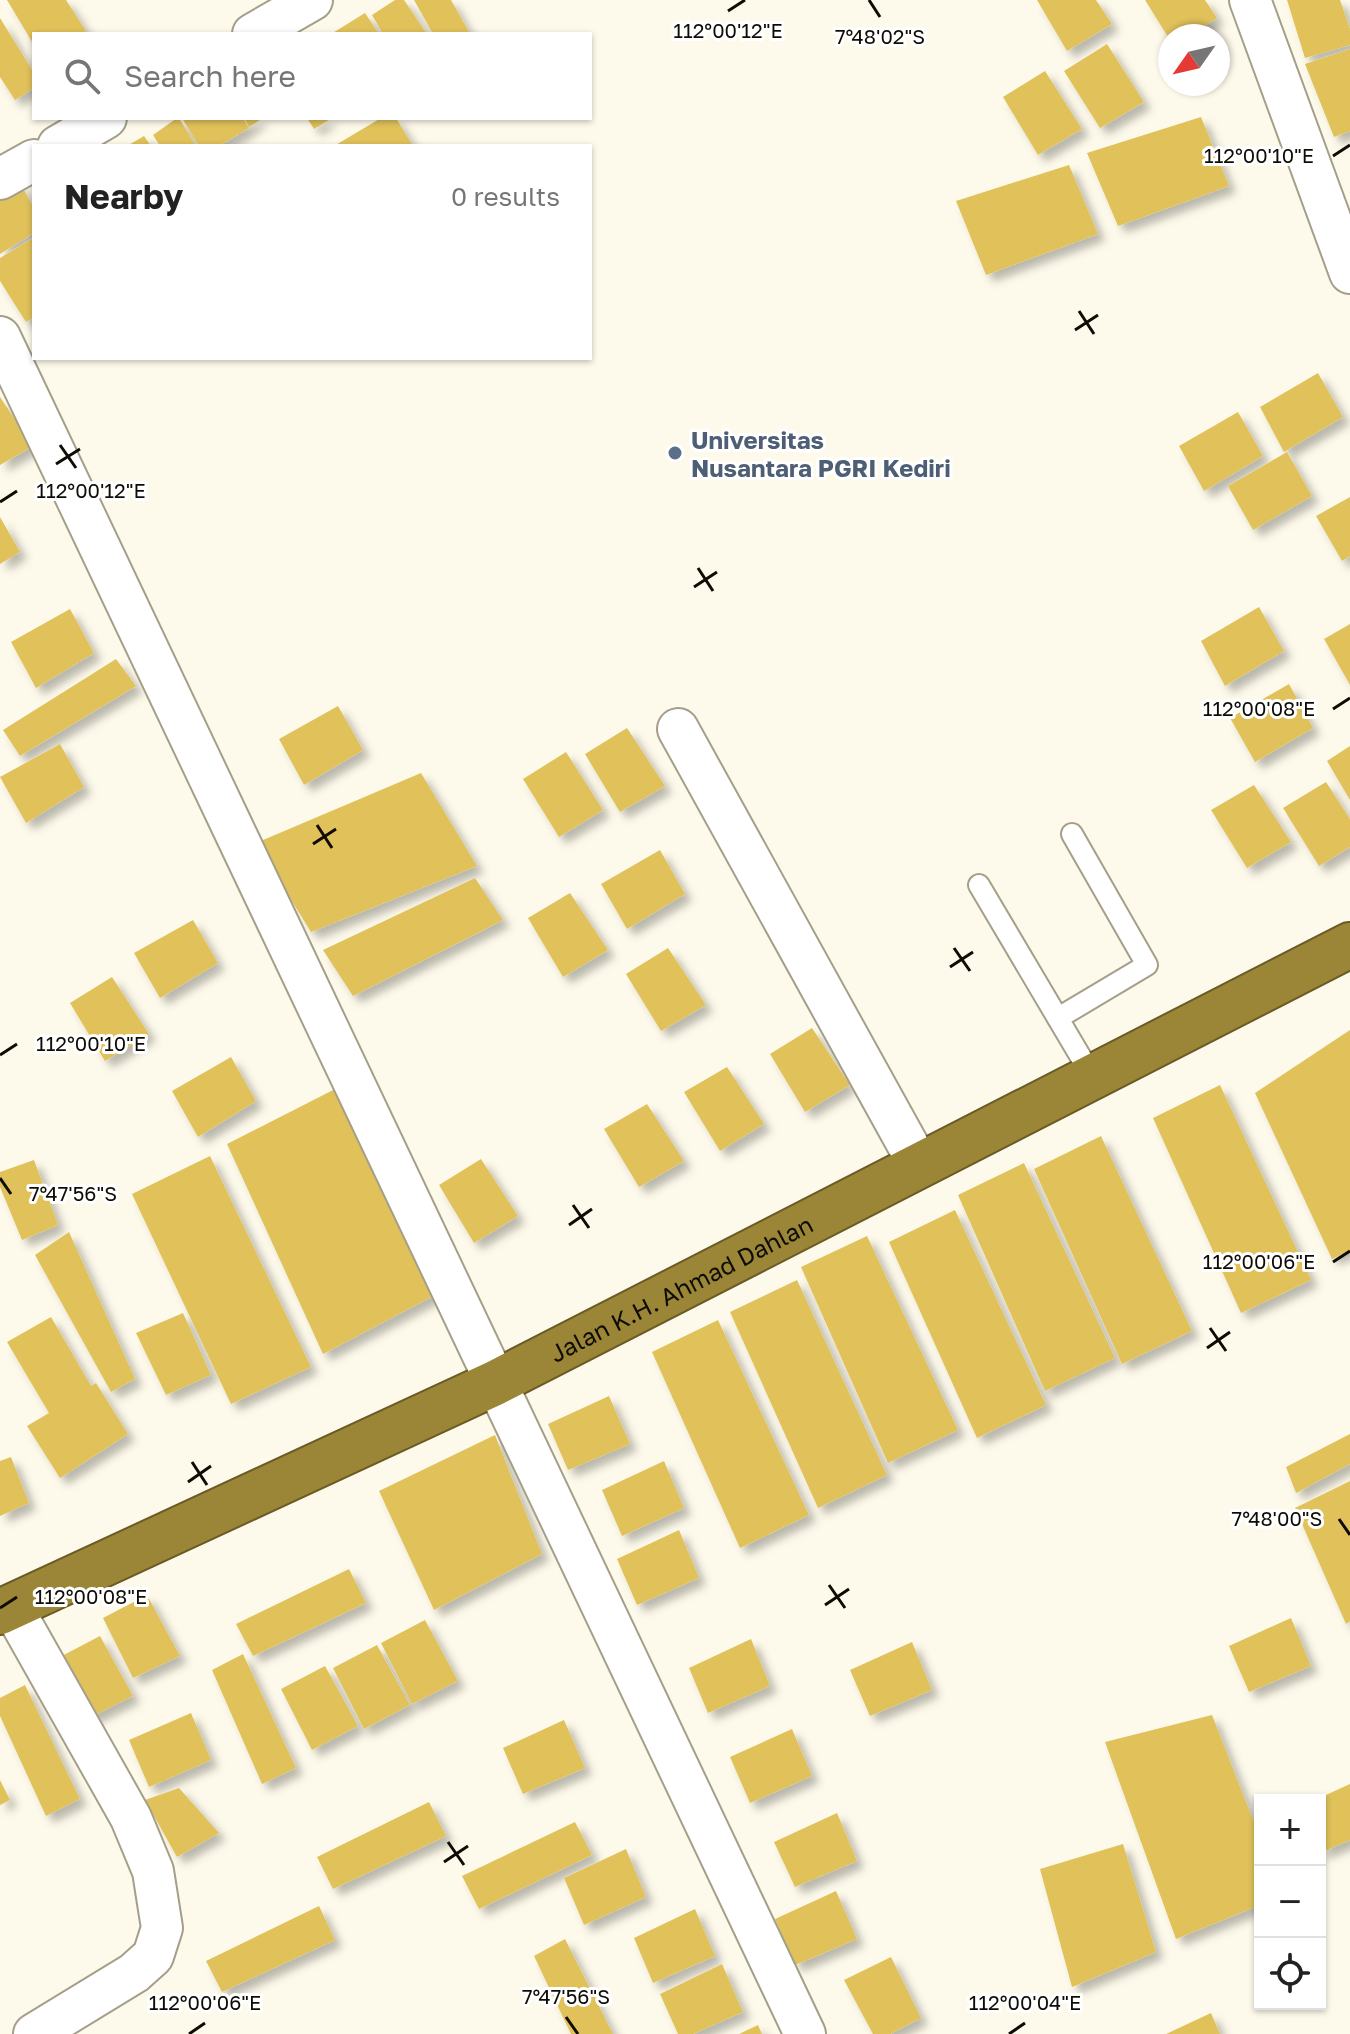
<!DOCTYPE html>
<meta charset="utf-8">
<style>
:root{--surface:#fff;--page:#f2f2f2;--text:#222;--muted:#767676;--line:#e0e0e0}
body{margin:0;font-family:"Golos Text",sans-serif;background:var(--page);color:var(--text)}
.controls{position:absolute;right:24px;bottom:24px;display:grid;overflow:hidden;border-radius:0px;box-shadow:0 2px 6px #0004}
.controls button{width:72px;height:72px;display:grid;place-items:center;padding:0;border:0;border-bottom:2px solid var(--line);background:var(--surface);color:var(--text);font:40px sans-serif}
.compass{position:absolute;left:1158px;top:24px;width:72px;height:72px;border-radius:50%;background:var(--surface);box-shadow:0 2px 6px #0004;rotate:236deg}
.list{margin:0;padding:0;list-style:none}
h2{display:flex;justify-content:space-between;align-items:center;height:104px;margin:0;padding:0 32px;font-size:34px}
h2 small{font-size:26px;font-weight:400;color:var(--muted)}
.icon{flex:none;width:44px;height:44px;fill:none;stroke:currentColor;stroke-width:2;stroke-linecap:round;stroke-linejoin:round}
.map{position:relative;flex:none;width:1350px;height:2034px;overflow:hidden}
.search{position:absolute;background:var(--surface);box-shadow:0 2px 6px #0004;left:32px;top:32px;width:560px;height:88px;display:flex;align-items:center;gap:20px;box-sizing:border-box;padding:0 28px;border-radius:0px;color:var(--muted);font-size:30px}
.panel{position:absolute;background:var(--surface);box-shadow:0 2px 6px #0004;left:32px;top:144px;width:560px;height:216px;border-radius:0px}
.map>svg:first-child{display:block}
.building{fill:#e0c15a;filter:url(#shadow)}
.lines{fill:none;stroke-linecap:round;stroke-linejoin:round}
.lane-casing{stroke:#a59f89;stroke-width:24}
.street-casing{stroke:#a59f89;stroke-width:44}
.highway-casing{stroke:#6a5b26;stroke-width:48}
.lane{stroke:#fff;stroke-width:20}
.street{stroke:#fff;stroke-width:40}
.highway{stroke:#9b8637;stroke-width:44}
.ticks{fill:none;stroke:#0e0c05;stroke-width:3}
.service-dot{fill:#5c6f8a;stroke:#fff;stroke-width:3}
.labels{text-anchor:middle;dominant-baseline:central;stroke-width:6;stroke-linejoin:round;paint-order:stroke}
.service-label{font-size:24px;font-weight:bold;fill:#4e5e75;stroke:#fff;text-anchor:start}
.street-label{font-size:24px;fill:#0e0c05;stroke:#fff}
.ticks-label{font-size:20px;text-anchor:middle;fill:#0e0c05;stroke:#fff;stroke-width:6;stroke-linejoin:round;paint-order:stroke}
</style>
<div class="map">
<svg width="1350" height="2034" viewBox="0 0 1350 2034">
<defs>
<filter id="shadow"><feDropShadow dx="7" dy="7" stdDeviation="4" flood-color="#0004"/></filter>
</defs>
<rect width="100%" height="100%" fill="#fefaeb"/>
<g class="building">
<path d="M7,0H66L86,31L80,34H34V45Z"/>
<path d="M395,0H404L427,34H383L372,15Z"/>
<path d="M414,0H451L470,34H433Z"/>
<path d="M1037,0H1096L1112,24L1067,51Z"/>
<path d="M1145,0H1205L1217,18L1188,36H1170V40Z"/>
<path d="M1287,0H1340L1350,29V45L1305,58Z"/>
<path d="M365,13L379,34H331Z"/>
<path d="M0,18L34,73V88L15,100L0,77Z"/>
<path d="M1107,44L1144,102L1100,128L1064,71Z"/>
<path d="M1350,49V131L1334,137L1305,64Z"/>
<path d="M1045,71L1082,129L1038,155L1003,97Z"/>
<path d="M1201,117L1229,186L1118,226L1087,153Z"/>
<path d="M177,118H179L196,146H160L153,135Z"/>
<path d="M182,118H243L249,128L219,146H199Z"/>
<path d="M244,118H263L249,127Z"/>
<path d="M307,118H332L314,129Z"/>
<path d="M381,118H396L413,146H334Z"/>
<path d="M144,136L151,146H127Z"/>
<path d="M1069,165L1098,234L986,275L956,201Z"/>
<path d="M20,183L34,208V233L0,254V194Z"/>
<path d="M33,238L34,317L26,322L0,281V258Z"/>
<path d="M1318,373L1343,417L1284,452L1260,407Z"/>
<path d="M0,397L33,446L0,465Z"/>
<path d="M1238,412L1263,456L1204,491L1179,446Z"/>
<path d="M1287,452L1312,496L1253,530L1228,486Z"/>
<path d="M1350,497V556L1342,561L1316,516Z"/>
<path d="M0,517L20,552L0,564Z"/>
<path d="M1259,607L1284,651L1225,686L1201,641Z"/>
<path d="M70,609L94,653L36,688L11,642Z"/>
<path d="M1350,624V685L1324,639Z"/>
<path d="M116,659L136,686L20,756L3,730Z"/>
<path d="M1289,684L1313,728L1255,762L1230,718Z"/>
<path d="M338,706L363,750L304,785L279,739Z"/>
<path d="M627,728L665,786L620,812L585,754Z"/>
<path d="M60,744L84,787L26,823L0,777Z"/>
<path d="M1350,746V800L1327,761Z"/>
<path d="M566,752L603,810L559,837L523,779Z"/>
<path d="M421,773L477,866L311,932L256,843Z"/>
<path d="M1326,782L1350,819V847L1319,866L1283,808Z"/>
<path d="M1254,785L1291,842L1247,868L1211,810Z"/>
<path d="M660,850L685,894L627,929L601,884Z"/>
<path d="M475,878L503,920L353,996L323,950Z"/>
<path d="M570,893L608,950L563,977L528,918Z"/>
<path d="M193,920L218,963L160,998L134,953Z"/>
<path d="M668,948L706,1005L661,1031L626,974Z"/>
<path d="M112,977L149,1034L105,1061L70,1003Z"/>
<path d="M812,1028L850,1085L805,1112L770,1054Z"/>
<path d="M1350,1030V1250L1332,1259L1255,1093Z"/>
<path d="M231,1057L256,1101L198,1137L172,1091Z"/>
<path d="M727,1067L764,1124L720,1151L684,1092Z"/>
<path d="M1220,1085L1311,1280L1241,1313L1153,1118Z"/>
<path d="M341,1086L435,1295L323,1354L227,1144Z"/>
<path d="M647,1104L684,1161L639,1187L604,1129Z"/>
<path d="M1101,1136L1192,1331L1122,1364L1034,1169Z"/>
<path d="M210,1156L311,1367L231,1404L132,1194Z"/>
<path d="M481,1159L518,1216L474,1243L439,1185Z"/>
<path d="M34,1160L58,1225L22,1240L0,1187V1172Z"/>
<path d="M1024,1163L1115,1358L1045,1391L958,1195Z"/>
<path d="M955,1210L1046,1405L977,1438L889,1242Z"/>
<path d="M69,1232L135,1379L111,1392L35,1255Z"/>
<path d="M867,1236L958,1430L888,1463L801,1267Z"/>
<path d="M797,1280L887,1475L818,1508L730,1312Z"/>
<path d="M183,1313L211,1375L166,1395L136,1333Z"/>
<path d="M51,1317L91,1386L96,1383L128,1434L60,1478L27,1426L49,1413L7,1342Z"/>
<path d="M718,1320L809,1515L740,1548L652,1352Z"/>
<path d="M609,1396L630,1444L568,1470L548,1424Z"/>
<path d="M1350,1434V1464L1296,1493L1286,1467Z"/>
<path d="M495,1435L542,1554L434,1610L379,1491Z"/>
<path d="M11,1457L29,1503L0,1516V1461Z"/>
<path d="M664,1461L684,1508L622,1536L602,1490Z"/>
<path d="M1350,1481V1621L1346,1624L1295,1508Z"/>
<path d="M679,1530L699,1578L637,1605L617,1559Z"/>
<path d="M349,1569L366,1603L253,1656L236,1624Z"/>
<path d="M147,1595L180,1656L133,1678L103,1618Z"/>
<path d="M1291,1618L1311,1666L1249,1692L1229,1646Z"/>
<path d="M425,1620L458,1681L412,1704L381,1643Z"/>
<path d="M100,1636L133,1696L87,1719L56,1659Z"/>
<path d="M751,1639L770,1686L708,1713L689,1668Z"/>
<path d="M912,1642L932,1690L870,1716L850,1670Z"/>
<path d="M377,1645L410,1705L364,1729L333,1668Z"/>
<path d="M243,1654L296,1768L262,1784L212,1670Z"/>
<path d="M325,1666L358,1726L312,1750L281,1689Z"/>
<path d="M25,1685L80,1799L46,1816L0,1716V1698Z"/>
<path d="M191,1713L211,1760L149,1787L129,1740Z"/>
<path d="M1212,1715L1260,1838V1905L1176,1939L1105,1742Z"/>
<path d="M564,1720L585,1768L523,1794L503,1748Z"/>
<path d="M792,1729L812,1776L750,1803L730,1757Z"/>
<path d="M0,1780L10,1800L0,1805Z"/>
<path d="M1350,1784V1840L1320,1853V1800H1315Z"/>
<path d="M179,1788L219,1833L177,1857L145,1800Z"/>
<path d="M429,1802L446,1836L333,1889L317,1857Z"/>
<path d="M837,1813L857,1861L795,1887L774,1842Z"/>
<path d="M575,1822L592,1855L479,1909L462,1876Z"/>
<path d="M1123,1844L1156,1952L1072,1987L1040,1869Z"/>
<path d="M626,1849L646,1897L584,1925L564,1878Z"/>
<path d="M836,1891L857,1939L795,1965L775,1919Z"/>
<path d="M319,1906L335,1940L222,1992L206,1961Z"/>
<path d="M695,1909L715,1956L653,1983L634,1938Z"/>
<path d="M565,1939L613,2034H571L534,1956Z"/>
<path d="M891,1957L921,2018L890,2034H873L844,1980Z"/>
<path d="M722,1964L743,2012L693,2034H678L660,1994Z"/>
<path d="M1211,2013L1220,2034H1166Z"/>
<path d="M758,2025L762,2034H739Z"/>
</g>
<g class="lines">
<defs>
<g id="lane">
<path d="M979,885L1092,1076"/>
<path d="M1058,1018L1147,965L1072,834"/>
</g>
<g id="street">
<path d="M1250,0L1350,273"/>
<path d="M253,34L312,0"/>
<path d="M58,146L106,118"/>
<path d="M0,179L34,160"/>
<path d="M0,337L805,2034"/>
<path d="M678,729L919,1165"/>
<path d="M12,1607L131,1818L153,1871L162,1928L153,1956L134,1973L34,2034"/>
</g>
<g id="highway">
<path id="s1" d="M0,1612L495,1383L1350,945"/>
</g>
</defs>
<use href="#lane" class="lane-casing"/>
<use href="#street" class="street-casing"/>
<use href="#highway" class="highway-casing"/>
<use href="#lane" class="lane"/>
<use href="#street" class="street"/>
<use href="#highway" class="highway"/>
</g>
<path class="ticks" d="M869,0L880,17M728,11L745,0M1333,156L1350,145M1079,311L1094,334M1075,330L1098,315M60,445L76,468M56,464L80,449M0,502L17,491M698,568L713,591M694,587L717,572M1333,709L1350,698M317,825L332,848M313,844L336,829M954,948L970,971M950,967L973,952M0,1055L17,1044M0,1178L11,1194M573,1205L589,1228M569,1225L592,1209M1333,1262L1350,1251M1210,1328L1226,1351M1207,1348L1230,1332M192,1462L207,1485M188,1482L211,1466M1339,1519L1350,1535M829,1585L845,1608M825,1605L849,1589M0,1608L17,1597M448,1842L464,1865M444,1862L468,1846M566,2017L578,2034M189,2034L205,2023M1009,2034L1025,2023"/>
<circle class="service-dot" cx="675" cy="453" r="8"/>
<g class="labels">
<g class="service-label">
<text x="691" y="439">Universitas<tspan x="691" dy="28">Nusantara PGRI Kediri</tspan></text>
</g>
<g class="street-label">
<text stroke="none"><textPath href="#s1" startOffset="754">Jalan K.H. Ahmad Dahlan</textPath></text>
</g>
</g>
<g class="ticks-label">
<text x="728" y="38">112°00'12"E</text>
<text x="880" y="44">7°48'02"S</text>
<text x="1259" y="163">112°00'10"E</text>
<text x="91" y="498">112°00'12"E</text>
<text x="1259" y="716">112°00'08"E</text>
<text x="91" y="1051">112°00'10"E</text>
<text x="73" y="1201">7°47'56"S</text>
<text x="1259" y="1269">112°00'06"E</text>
<text x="1277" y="1526">7°48'00"S</text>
<text x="91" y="1604">112°00'08"E</text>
<text x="566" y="2004">7°47'56"S</text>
<text x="205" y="2010">112°00'06"E</text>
<text x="1025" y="2010">112°00'04"E</text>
</g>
</svg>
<div class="controls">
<button>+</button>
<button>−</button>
<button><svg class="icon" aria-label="locate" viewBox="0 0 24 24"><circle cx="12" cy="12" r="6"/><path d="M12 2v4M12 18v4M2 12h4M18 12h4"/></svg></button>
</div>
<svg class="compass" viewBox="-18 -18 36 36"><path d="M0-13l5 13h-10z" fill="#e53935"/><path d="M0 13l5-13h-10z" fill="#767676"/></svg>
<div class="search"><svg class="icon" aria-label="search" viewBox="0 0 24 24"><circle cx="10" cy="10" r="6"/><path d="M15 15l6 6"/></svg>Search here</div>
<section class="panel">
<h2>Nearby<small>0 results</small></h2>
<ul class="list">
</ul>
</section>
</div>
